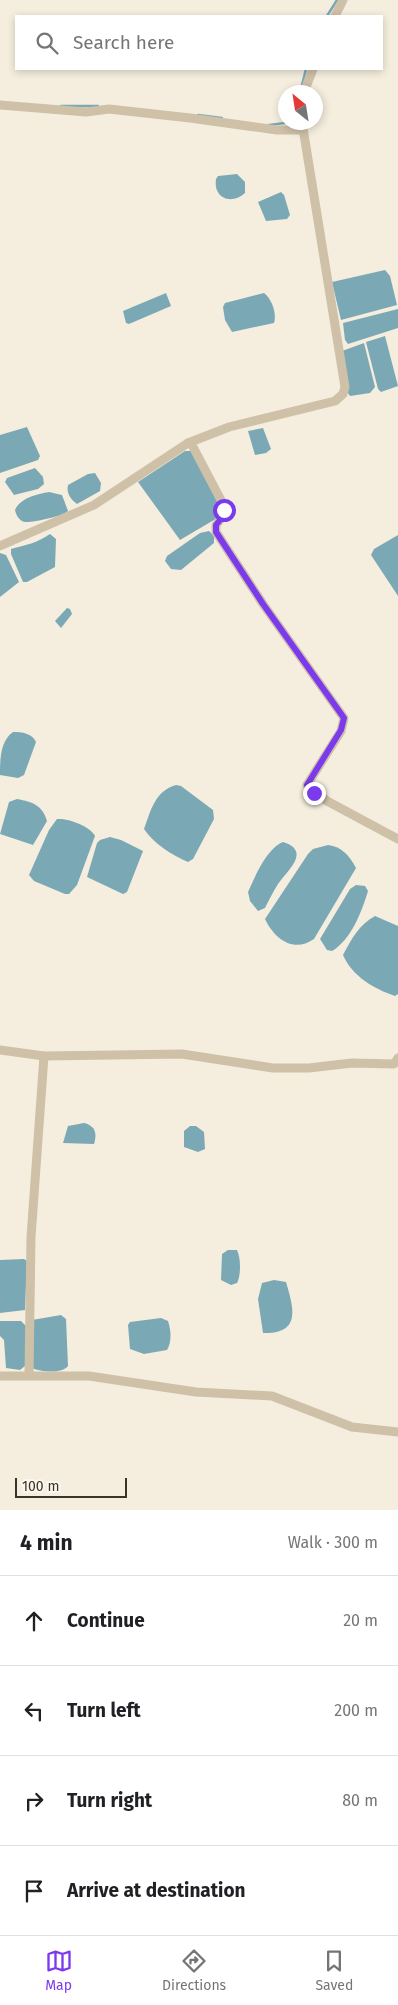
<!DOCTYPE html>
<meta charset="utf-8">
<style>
:root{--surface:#fff;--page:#f2f2f2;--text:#202124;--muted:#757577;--line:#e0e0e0;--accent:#7c3aed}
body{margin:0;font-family:"Fira Sans",sans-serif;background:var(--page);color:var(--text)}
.compass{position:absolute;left:278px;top:85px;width:45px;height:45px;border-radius:50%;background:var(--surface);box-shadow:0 2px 8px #0003;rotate:330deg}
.scale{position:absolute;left:15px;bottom:12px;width:112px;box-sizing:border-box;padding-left:5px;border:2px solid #3b3229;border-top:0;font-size:14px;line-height:18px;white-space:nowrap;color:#3b3229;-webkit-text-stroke:4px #fcf7ec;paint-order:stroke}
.stop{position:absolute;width:15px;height:15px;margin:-11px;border:4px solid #7c3aed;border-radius:50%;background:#fff}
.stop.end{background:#7c3aed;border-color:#fff;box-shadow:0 1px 5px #0008}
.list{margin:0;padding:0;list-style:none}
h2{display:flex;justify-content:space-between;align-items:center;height:65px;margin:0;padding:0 20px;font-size:21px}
h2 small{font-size:16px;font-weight:400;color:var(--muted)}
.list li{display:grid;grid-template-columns:32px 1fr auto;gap:15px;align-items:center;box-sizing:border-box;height:90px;padding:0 20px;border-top:1px solid var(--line)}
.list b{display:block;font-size:19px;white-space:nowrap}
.list em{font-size:16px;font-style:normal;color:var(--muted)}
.icon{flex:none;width:28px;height:28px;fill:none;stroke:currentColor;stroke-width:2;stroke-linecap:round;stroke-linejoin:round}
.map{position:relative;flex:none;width:398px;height:1510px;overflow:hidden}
.search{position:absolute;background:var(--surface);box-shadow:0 2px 8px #0003;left:15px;right:15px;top:15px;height:55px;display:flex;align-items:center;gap:12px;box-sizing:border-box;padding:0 18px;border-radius:0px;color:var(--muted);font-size:19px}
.sheet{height:425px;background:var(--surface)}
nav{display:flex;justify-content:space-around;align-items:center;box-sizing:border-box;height:70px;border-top:1px solid var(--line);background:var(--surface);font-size:14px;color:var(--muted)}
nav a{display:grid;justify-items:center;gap:2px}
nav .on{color:var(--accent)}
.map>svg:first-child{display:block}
.water{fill:#7aa9b5}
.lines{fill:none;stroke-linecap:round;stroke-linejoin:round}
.stream{stroke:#7aa9b5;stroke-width:2.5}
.street{stroke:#cfc0a8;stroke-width:9}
.route{stroke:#7c3aed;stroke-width:6}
</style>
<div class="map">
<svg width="398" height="1510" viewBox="0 0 398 1510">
<rect width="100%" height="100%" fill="#f5eede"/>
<g class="water">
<path d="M237,174L245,182V193C232,205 213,199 216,179L218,176Z"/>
<path d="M281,192L284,195L290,215L287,219L266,221L258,202Z"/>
<path d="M385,270L390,276L397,305L341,320L332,282Z"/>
<path d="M166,293L171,306L129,324L126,323L123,311Z"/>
<path d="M264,293C272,299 277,314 274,323L232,332L225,320L223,307L225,303Z"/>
<path d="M398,309V328L348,344L345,340L343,323Z"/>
<path d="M385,336L398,386L381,392L378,389L366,342Z"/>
<path d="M364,343L375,387L370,393L350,396L348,393L342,351Z"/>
<path d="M27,427L40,456L38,460L0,473V435Z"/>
<path d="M263,428L271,449L266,453L255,455L248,431Z"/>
<path d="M185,451H192L221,507L219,517L180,540L138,482Z"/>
<path d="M35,468L43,477L44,484L38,489L14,495L5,482L7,478Z"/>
<path d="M95,473L101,483L100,491L77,504C71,500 66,493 68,485L88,474Z"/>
<path d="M49,492L62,495L68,511C64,516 31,523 25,522C19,521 16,515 15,510C20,498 37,494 49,492Z"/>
<path d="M209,531L214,536V543L181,570L171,569L165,561L167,556L200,533Z"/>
<path d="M50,534L56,539L55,567L27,582H23L11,554V549C26,545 37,543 50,534Z"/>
<path d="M398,535V596L371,555L374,549Z"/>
<path d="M0,553L6,555L19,582L0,597Z"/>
<path d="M67,608L70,609L72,614L61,628L55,621Z"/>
<path d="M13,732C22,732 32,733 36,742L24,775L18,778L0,775C0,760 0,741 13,732Z"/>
<path d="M176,785L181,786L213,810L214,819L193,859L188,862C172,855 154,844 144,829C151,810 155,791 176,785Z"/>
<path d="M17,799C33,802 42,805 47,821L33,845L0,834L9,802Z"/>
<path d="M57,819C68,818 90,826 95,836L77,885L69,894H65L34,881L29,875L49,830Z"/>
<path d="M110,837L121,840L143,851L127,892L123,894L87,877L97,843L100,840Z"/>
<path d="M283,842C312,851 287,871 278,884C273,892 269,900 265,908L258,911L250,901L248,892C255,877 266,849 283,842Z"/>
<path d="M328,845C342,847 349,855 356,868L314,939C294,953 275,940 265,919L308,854L313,849Z"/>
<path d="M356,885L365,886L368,891C362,911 351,940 332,951L327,950L320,939L350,889Z"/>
<path d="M375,916L398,926V994L395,996C374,989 352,976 343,955C352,938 359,925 375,916Z"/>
<path d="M84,1123C96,1126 97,1134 94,1144L63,1143L68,1126Z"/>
<path d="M190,1126H196L204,1132L205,1149L198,1152L184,1147V1131Z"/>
<path d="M228,1250H237C241,1258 241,1276 237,1283L231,1285L221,1280L222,1254Z"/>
<path d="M24,1259L27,1261L25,1310L0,1313V1260Z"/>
<path d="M274,1280L286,1282C294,1309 301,1334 263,1333L258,1299L262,1283Z"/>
<path d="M61,1315L66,1319L68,1366C62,1374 41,1372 32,1368V1320Z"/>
<path d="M161,1318L168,1321C171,1330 172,1342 167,1350L144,1354L130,1349L128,1325L130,1322Z"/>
<path d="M0,1321H21L26,1326L25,1366L20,1370L6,1368L4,1340L0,1336Z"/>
</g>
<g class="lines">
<g class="stream">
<path d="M327,16L337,0"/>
<path d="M301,89L306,69"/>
<path d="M61,106H98"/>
<path d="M198,115L222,118"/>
<path d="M269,125L293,122"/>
</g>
<g class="street">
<path d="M335,16L343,0"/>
<path d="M304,92L313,69"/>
<path d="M0,105L86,112L109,109L190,118L277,130H302"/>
<path d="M188,443L229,427L335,401L343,394L345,387L302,122"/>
<path d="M0,546L94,505L188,443L192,445L222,502L224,515L216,525V532L263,604L344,718L341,731L307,785L327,801L398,839"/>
<path d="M0,1050L44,1056L182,1054L273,1068H309L352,1063L394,1064L398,1058"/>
<path d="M29,1375L31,1237L44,1056"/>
<path d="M0,1376H89L196,1392L272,1396L352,1427L398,1432"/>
</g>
</g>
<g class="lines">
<path class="route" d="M224,510V515L216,525V532L263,604L344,718L341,730L307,785L314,793"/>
</g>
</svg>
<svg class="compass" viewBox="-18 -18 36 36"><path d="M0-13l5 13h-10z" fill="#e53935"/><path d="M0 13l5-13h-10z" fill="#757577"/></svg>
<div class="scale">100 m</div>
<div class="stop" style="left:224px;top:510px"></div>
<div class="stop end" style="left:314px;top:793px"></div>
<div class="search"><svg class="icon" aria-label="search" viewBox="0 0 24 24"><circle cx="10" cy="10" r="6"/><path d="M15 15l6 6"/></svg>Search here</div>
</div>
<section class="sheet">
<h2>4 min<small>Walk · 300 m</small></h2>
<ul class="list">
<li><svg class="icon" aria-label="ahead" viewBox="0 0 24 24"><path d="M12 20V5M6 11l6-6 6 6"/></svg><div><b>Continue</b></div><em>20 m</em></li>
<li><svg class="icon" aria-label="left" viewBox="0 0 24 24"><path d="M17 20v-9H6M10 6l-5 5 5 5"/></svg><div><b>Turn left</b></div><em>200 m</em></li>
<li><svg class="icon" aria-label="right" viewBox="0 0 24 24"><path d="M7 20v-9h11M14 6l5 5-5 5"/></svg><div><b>Turn right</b></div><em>80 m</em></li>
<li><svg class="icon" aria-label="arrive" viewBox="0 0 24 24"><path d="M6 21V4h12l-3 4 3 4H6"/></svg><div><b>Arrive at destination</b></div></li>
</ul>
</section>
<nav>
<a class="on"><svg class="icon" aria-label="map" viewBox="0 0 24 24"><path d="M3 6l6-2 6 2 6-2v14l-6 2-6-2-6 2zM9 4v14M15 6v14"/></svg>Map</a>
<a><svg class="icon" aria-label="directions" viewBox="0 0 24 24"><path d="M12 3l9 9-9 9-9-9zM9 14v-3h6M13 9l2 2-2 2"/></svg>Directions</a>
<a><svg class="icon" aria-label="saved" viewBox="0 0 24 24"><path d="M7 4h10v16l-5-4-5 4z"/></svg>Saved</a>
</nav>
